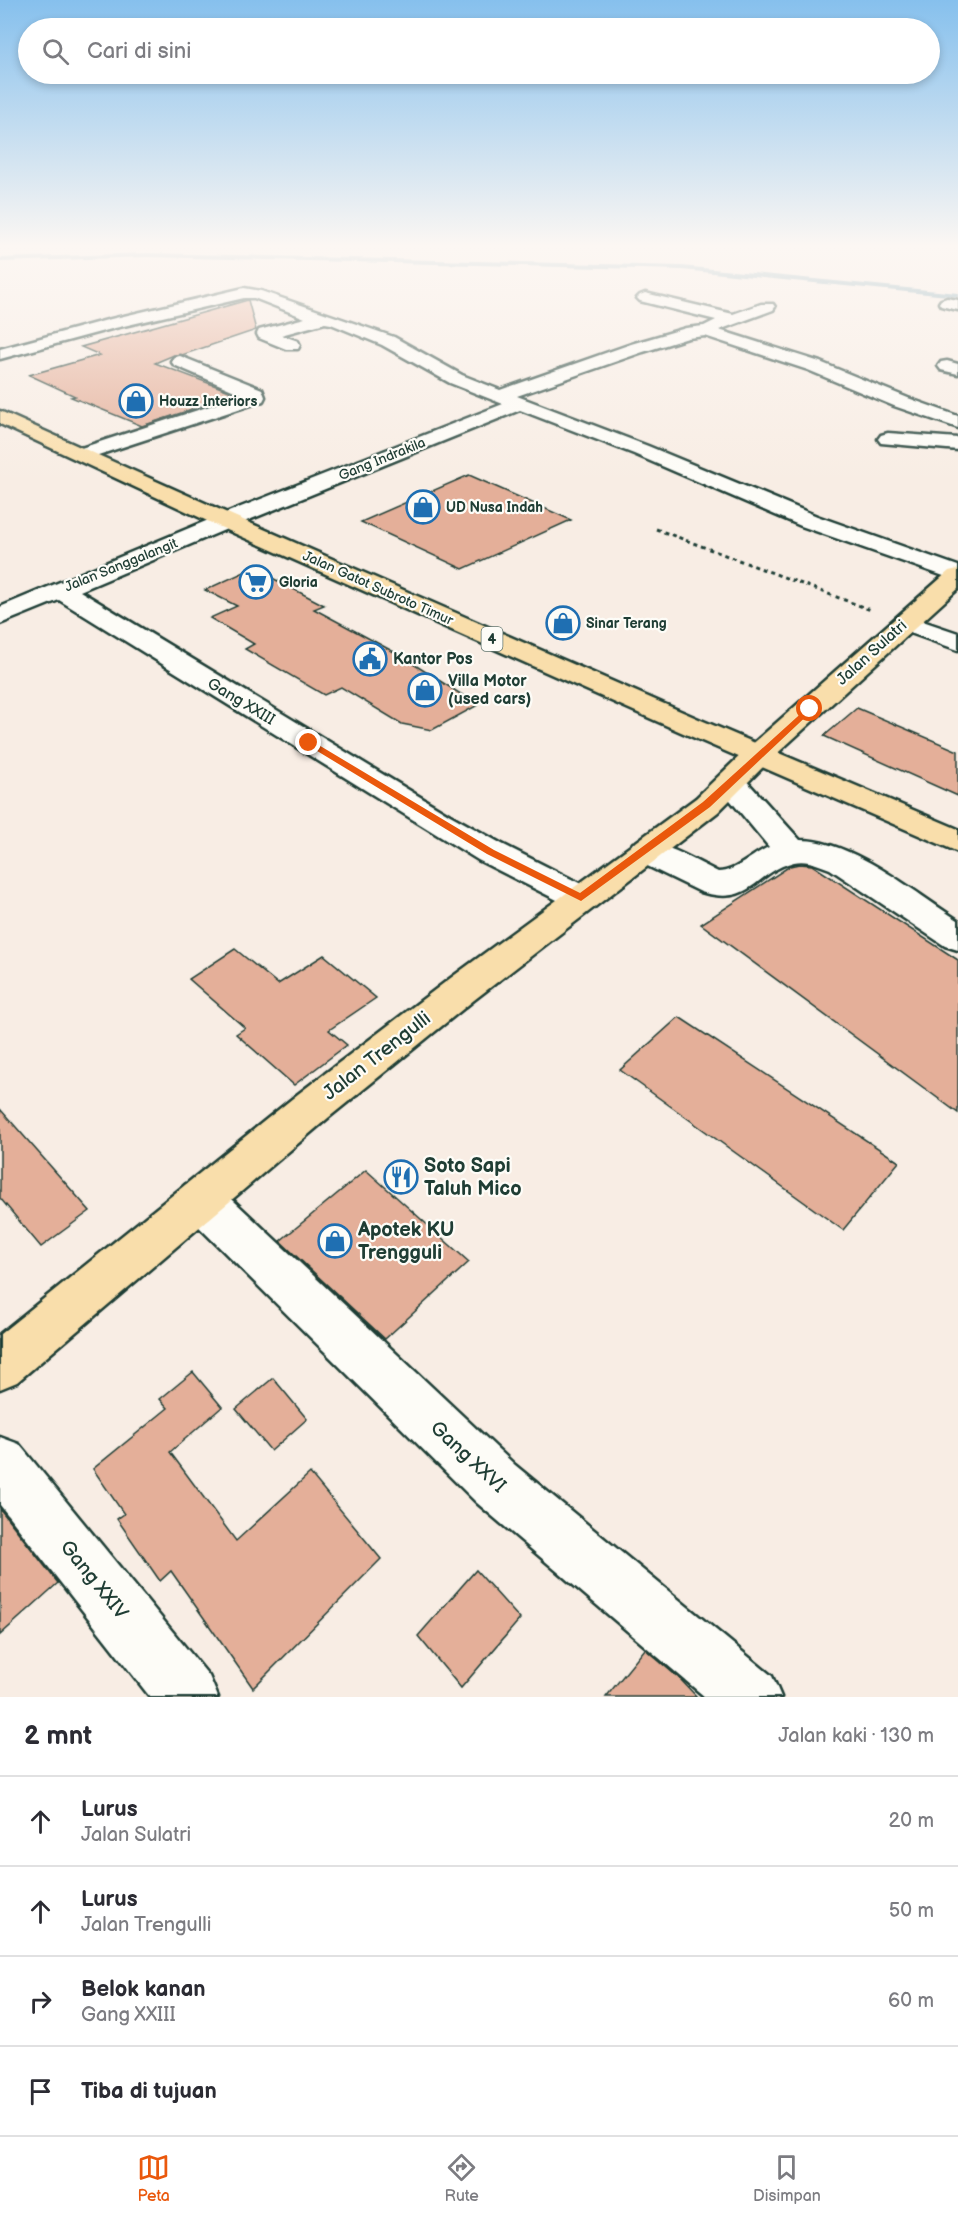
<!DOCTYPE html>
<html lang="id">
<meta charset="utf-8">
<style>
:root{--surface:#fff;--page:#f2f2f3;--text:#2b2b33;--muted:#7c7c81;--line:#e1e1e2;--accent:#ea580c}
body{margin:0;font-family:"Balsamiq Sans",sans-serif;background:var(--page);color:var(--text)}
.stop{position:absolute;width:18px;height:18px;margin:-14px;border:4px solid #ea580c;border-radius:50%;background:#fff}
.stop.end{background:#ea580c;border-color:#fff;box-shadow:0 2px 6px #0008}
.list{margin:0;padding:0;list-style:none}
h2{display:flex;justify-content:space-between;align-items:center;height:78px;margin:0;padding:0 24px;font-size:26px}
h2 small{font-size:20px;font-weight:400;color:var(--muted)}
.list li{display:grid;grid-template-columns:39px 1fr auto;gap:18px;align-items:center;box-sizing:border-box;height:90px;padding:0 24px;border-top:2px solid var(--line)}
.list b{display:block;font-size:22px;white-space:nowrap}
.list p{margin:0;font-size:20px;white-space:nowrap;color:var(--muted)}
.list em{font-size:20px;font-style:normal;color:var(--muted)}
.icon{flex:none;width:33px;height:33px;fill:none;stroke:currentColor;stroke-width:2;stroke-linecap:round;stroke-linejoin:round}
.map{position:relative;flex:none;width:958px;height:1697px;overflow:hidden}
.search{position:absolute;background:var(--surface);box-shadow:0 3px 9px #0003;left:18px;right:18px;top:18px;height:66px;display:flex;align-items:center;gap:15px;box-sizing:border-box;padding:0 21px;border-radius:33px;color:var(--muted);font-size:22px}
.sheet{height:438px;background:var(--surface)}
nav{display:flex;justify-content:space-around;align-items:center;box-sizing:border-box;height:84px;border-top:2px solid var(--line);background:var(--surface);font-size:16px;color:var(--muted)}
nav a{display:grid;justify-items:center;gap:3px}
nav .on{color:var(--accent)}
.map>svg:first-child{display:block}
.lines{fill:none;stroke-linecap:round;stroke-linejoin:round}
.stream{fill:#6596a7;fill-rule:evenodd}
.building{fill:#e4af99;stroke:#1f3d34;stroke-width:1.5}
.minor-casing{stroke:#1f3d34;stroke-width:5}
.major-casing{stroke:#1f3d34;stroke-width:5}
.highway-casing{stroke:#1f3d34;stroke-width:5}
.path{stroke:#1f3d34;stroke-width:3;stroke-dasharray:4 4;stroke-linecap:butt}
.minor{fill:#fdfcf7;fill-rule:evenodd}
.major{fill:#f9deab;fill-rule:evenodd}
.highway{fill:#f9deab;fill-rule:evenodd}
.route{fill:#ea580c}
.labels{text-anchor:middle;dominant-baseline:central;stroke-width:4.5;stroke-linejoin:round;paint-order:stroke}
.far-poi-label{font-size:14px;font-weight:bold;fill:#1f3d34;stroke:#fdfcf7;text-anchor:start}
.far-street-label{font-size:14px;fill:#1f3d34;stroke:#fdfcf7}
.shield{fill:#fdfcf7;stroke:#62766e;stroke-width:1.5}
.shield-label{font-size:15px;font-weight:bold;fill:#1f3d34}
.street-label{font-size:16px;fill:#1f3d34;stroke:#fdfcf7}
.poi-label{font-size:16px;font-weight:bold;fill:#1f3d34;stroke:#fdfcf7;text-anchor:start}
.near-street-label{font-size:20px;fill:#1f3d34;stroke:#fdfcf7}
.near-poi-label{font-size:20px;font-weight:bold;fill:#1f3d34;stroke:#fdfcf7;text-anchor:start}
</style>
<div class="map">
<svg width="958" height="1697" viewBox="0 0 958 1697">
<rect width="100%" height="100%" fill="#f8ede4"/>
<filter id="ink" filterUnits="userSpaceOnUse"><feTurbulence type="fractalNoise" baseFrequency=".0167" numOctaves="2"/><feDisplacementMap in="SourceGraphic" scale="12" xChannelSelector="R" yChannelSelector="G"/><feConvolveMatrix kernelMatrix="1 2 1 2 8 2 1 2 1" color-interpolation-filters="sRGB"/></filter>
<g filter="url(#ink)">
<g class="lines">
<path class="stream" d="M147,253L682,266L958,293V297L682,270L147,257L0,262V258Z"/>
</g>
<g class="building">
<path d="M248,300L256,330L182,355H174L155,363L232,392L184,412L142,426L71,397L75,396L29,375L100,355L81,347Z"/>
<path d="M469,475L571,520L463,569L361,522Z"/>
<path d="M253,568L324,605L314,609L396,653L478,705L432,730L402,724L341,687L324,695L245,649L254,644L210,618L237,606L205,590Z"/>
<path d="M857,708L958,751V796L824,736Z"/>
<path d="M799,864L812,865L958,960V1113L701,924L790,866Z"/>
<path d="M235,949L278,984L324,955L376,998L329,1030L347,1045L294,1085L236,1034L245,1028L189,979Z"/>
<path d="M679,1017L899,1162L843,1230L620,1070Z"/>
<path d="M0,1109L90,1211L41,1247L0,1198Z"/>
<path d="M366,1170L469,1262L385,1339L280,1241Z"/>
<path d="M193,1372L222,1407L170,1452L236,1541L310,1473L381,1559L253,1688L171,1571L160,1581L117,1519L124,1514L93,1469L168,1408L160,1399Z"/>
<path d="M273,1378L307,1419L271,1451L236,1409Z"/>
<path d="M0,1509L58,1583L0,1635Z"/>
<path d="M476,1570L520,1619L461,1688L418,1636Z"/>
<path d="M645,1649L681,1680L697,1697H606Z"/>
</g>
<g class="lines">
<defs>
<g id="minor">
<path d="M244,288L261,291L394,337L462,375L500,390L631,344L686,328L704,326L716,320L640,301L637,298L640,295L645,293L733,314L761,304H773L775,307L773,310L719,330L820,362L908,398L958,416V428L894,406L808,370L705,336L688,338L643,352L517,396L648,446L817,516L958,566V581L801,526L634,454L520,410L234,526L80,591L450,815L502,844L593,890L598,898L593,906L581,910L569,906L478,860L428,829L59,600L0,624V607L218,516L503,404L450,383L382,345L331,324L325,323L281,335L298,341L300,345L298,349H286L259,338L257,334L259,330L305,318L254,298H244L115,328L0,359V349L111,319Z"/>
<path d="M947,298L958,300V310L941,306L939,303L941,300Z"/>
<path d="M180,356L262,389L265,397L263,401L89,458H75L72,454L75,450L244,395L174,365L171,361L174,357Z"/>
<path d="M947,361L958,364V374L941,370L938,366L941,362Z"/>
<path d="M888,433L958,438V450L881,443L878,439L881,435Z"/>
<path d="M905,615L958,633V650L896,628L892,623L896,618Z"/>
<path d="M731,774L742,776L800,840C852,840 914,892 958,920V950L945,946L830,869C819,865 807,859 794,862C754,872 753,907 701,892L633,859L628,851L633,843C658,837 695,861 718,872C736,872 752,854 769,847L716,783L720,776Z"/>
<path d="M201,1180L217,1185L515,1465L772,1676L781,1697H705L477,1503L185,1213L179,1199L185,1185Z"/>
<path d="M0,1437L19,1444L209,1676L218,1697H150L0,1505Z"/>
</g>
<path id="major" d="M958,569V589L770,760L718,812L474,1000L328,1118L17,1382L0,1389V1334L298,1094L448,980L696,798L748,748L949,571Z"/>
<path id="highway" d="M0,411L234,516L701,720L958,829V852L681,732L218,526L0,424Z"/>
</defs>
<use href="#minor" class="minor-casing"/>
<use href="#major" class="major-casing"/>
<use href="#highway" class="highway-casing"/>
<path class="path" d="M656,529L871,610"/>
<use href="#minor" class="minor"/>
<use href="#major" class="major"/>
<use href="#highway" class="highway"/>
</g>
</g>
<linearGradient id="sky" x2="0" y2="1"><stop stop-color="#86c0ed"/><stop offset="0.51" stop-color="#fcf7f3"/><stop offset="1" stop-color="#fcf7f3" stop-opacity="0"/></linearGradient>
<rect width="958" height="482" fill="url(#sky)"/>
<path class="route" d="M807,708L814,709L710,807L581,901L487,854L304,743L312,741L494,850L580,893L703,802Z"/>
<defs>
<symbol id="shop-ring" viewBox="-11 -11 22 22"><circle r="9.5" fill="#fdfcf7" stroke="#1f6fb2" stroke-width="1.5"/><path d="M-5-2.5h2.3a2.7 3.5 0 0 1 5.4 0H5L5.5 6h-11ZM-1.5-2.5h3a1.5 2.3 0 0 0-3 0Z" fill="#1f6fb2"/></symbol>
<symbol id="supermarket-ring" viewBox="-11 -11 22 22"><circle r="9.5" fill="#fdfcf7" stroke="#1f6fb2" stroke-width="1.5"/><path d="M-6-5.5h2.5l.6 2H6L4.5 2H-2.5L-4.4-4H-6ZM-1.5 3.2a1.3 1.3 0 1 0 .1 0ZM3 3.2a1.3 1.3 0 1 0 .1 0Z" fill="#1f6fb2"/></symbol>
<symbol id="civic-ring" viewBox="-11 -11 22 22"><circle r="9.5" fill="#fdfcf7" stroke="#1f6fb2" stroke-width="1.5"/><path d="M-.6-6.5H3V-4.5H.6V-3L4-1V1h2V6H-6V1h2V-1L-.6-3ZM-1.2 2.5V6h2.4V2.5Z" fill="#1f6fb2"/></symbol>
<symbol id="restaurant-ring" viewBox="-11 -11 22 22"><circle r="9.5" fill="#fdfcf7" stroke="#1f6fb2" stroke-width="1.5"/><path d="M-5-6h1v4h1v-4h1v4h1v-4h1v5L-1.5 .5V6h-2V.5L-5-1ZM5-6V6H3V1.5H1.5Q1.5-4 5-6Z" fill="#1f6fb2"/></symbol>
</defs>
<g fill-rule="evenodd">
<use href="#shop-ring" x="117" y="382" width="38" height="38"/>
<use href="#shop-ring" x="404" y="488" width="38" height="38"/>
<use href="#supermarket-ring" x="237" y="563" width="38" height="38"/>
<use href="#shop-ring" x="544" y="604" width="38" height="38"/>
<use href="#civic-ring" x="351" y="640" width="38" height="38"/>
<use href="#shop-ring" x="406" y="671" width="38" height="38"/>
<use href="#restaurant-ring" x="382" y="1158" width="38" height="38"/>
<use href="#shop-ring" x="316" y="1222" width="38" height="38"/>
</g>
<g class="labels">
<g class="far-poi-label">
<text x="159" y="401">Houzz Interiors</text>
<text x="446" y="507">UD Nusa Indah</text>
<text x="279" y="582">Gloria</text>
<text x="586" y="623">Sinar Terang</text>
</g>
<g class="far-street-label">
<text transform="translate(382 459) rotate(-22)">Gang Indrakila</text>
<text transform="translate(121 565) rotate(-22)">Jalan Sanggalangit</text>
<text transform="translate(378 588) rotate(24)">Jalan Gatot Subroto Timur</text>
</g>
<rect class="shield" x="481.5" y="627" width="21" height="24" rx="4.5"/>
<g class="shield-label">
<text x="492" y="639">4</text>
</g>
<g class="street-label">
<text transform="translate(872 653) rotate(-42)">Jalan Sulatri</text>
<text transform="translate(241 702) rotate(31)">Gang XXIII</text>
</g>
<g class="poi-label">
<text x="393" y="659">Kantor Pos</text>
<text x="448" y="681">Villa Motor<tspan x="448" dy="18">(used cars)</tspan></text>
</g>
<g class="near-street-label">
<text transform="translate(377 1056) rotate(-38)">Jalan Trengulli</text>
<text transform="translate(468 1457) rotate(43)">Gang XXVI</text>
<text transform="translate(94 1580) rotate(51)">Gang XXIV</text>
</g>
<g class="near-poi-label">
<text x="424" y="1166">Soto Sapi<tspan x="424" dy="23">Taluh Mico</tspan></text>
<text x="358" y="1230">Apotek KU<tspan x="358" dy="23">Trengguli</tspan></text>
</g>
</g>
</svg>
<div class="stop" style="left:810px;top:709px"></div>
<div class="stop end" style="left:309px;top:743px"></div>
<div class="search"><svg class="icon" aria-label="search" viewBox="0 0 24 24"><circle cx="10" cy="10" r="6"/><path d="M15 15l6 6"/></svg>Cari di sini</div>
</div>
<section class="sheet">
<h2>2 mnt<small>Jalan kaki · 130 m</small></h2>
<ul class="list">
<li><svg class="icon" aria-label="ahead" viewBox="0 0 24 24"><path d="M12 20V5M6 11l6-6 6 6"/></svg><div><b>Lurus</b><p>Jalan Sulatri</p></div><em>20 m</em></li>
<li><svg class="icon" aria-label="ahead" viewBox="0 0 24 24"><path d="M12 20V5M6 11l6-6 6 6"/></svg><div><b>Lurus</b><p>Jalan Trengulli</p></div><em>50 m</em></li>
<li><svg class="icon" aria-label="right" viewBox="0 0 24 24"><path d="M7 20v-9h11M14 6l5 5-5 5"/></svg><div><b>Belok kanan</b><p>Gang XXIII</p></div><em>60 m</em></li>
<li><svg class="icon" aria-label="arrive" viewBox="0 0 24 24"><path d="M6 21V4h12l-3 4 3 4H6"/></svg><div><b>Tiba di tujuan</b></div></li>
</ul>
</section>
<nav>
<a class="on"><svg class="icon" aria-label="map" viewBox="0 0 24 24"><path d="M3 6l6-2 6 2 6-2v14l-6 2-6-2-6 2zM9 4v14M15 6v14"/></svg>Peta</a>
<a><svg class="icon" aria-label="directions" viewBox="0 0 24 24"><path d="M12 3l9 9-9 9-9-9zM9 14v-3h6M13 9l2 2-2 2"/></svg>Rute</a>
<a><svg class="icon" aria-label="saved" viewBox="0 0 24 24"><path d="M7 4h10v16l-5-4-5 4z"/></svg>Disimpan</a>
</nav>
